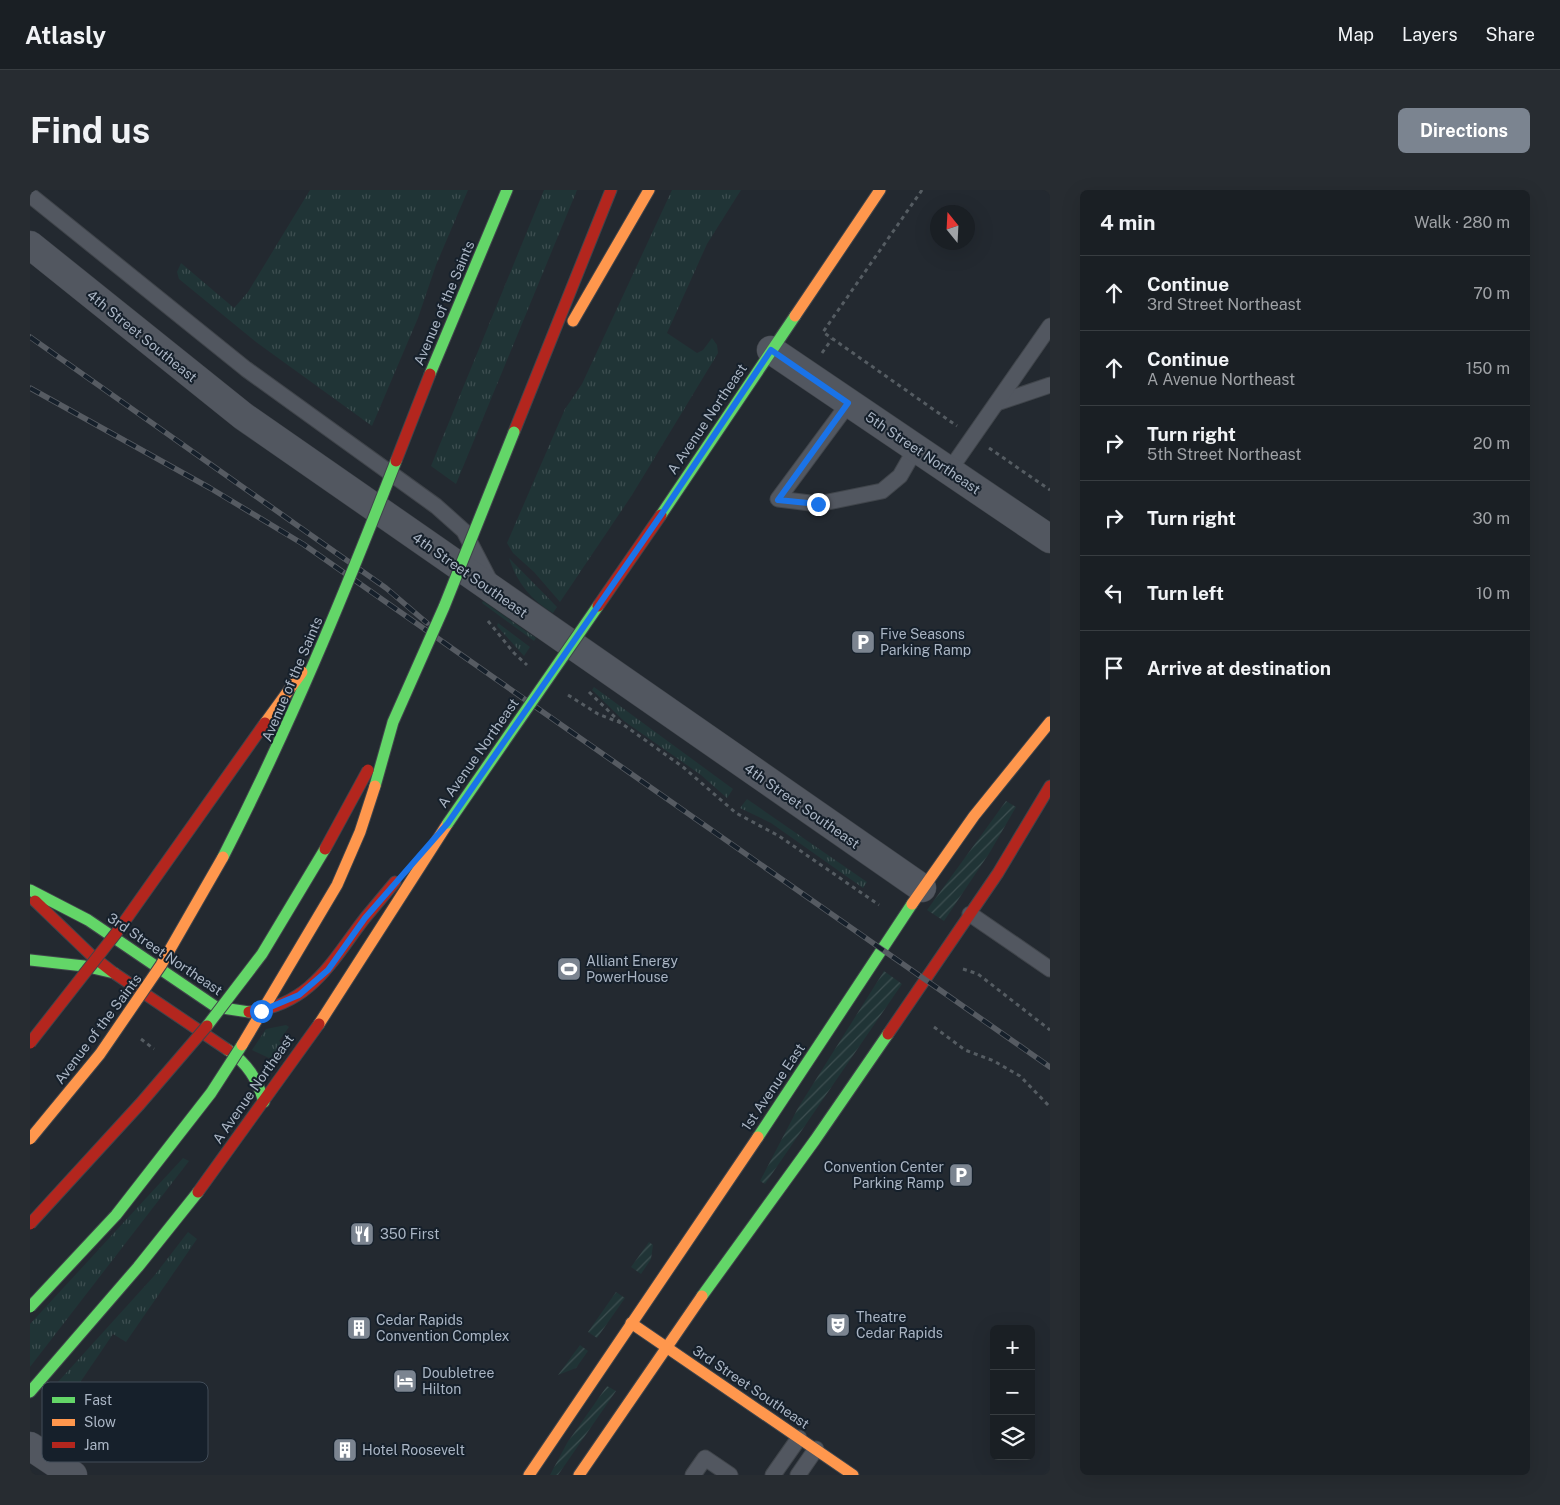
<!DOCTYPE html>
<meta charset="utf-8">
<style>
:root{--surface:#1a1f24;--page:#272c31;--text:#f1f3f6;--muted:#9fa2a6;--line:#383d41;--accent:#7b8490}
body{margin:0;font-family:"Public Sans",sans-serif;background:var(--page);color:var(--text)}
.controls{position:absolute;right:15px;bottom:15px;display:grid;overflow:hidden;border-radius:8px;box-shadow:0 5px 20px #0002}
.controls button{width:45px;height:45px;display:grid;place-items:center;padding:0;border:0;border-bottom:1px solid var(--line);background:var(--surface);color:var(--text);font:25px sans-serif}
.compass{position:absolute;left:900px;top:15px;width:45px;height:45px;border-radius:50%;background:var(--surface);box-shadow:0 5px 20px #0002;rotate:342deg}
.stop{position:absolute;width:15px;height:15px;margin:-11px;border:4px solid #1a73e8;border-radius:50%;background:#fff}
.stop.end{background:#1a73e8;border-color:#fff;box-shadow:0 1px 5px #0008}
.list{margin:0;padding:0;list-style:none}
h2{display:flex;justify-content:space-between;align-items:center;height:65px;margin:0;padding:0 20px;font-size:21px}
h2 small{font-size:16px;font-weight:400;color:var(--muted)}
.list li{display:grid;grid-template-columns:32px 1fr auto;gap:15px;align-items:center;box-sizing:border-box;height:75px;padding:0 20px;border-top:1px solid var(--line)}
.list b{display:block;font-size:19px;white-space:nowrap}
.list p{margin:0;font-size:16px;white-space:nowrap;color:var(--muted)}
.list em{font-size:16px;font-style:normal;color:var(--muted)}
.icon{flex:none;width:28px;height:28px;fill:none;stroke:currentColor;stroke-width:2;stroke-linecap:round;stroke-linejoin:round}
.map{position:relative;flex:none;width:1020px;height:1285px;overflow:hidden;border-radius:8px}
header{display:flex;align-items:center;gap:30px;box-sizing:border-box;height:70px;padding:0 25px;background:var(--surface);border-bottom:1px solid var(--line)}
header strong{font-size:24px}
nav{display:flex;gap:28px;margin-inline-start:auto;font-size:18px}
.intro{display:flex;align-items:center;justify-content:space-between;box-sizing:border-box;height:120px;padding:0 30px}
h1{margin:0;font-size:35px}
.button{padding:12px 22px;border-radius:8px;background:var(--accent);color:#fff;font-size:18px;font-weight:700}
main{display:flex;gap:30px;padding:0 30px}
aside{flex:1;background:var(--surface);border-radius:8px;box-shadow:0 5px 20px #0002}
.map>svg:first-child{display:block}
.grass{fill:url(#grass-tufts)}
.garden{fill:url(#garden-furrows)}
.lines{fill:none;stroke-linecap:round;stroke-linejoin:round}
.lane-casing{stroke:#40454b;stroke-width:17}
.street-casing{stroke:#40454b;stroke-width:29}
.fast-casing{stroke:#40454b;stroke-width:13}
.slow-casing{stroke:#40454b;stroke-width:13}
.jam-casing{stroke:#40454b;stroke-width:13}
.path{stroke:#555c62;stroke-width:3;stroke-dasharray:4 4;stroke-linecap:butt}
.lane{stroke:#525760;stroke-width:15}
.street{stroke:#525760;stroke-width:28}
.fast{stroke:#63d668;stroke-width:11}
.slow{stroke:#ff974d;stroke-width:11}
.jam{stroke:#b3261e;stroke-width:11}
.rail-casing{stroke:#565b62;stroke-width:5.5}
.rail{stroke:#16202b;stroke-width:4;stroke-dasharray:11;stroke-linecap:butt}
.fast-bridge-casing{stroke:#40454b;stroke-width:13;stroke-linecap:butt}
.slow-bridge-casing{stroke:#40454b;stroke-width:13;stroke-linecap:butt}
.jam-bridge-casing{stroke:#40454b;stroke-width:13;stroke-linecap:butt}
.fast-bridge{stroke:#63d668;stroke-width:11}
.slow-bridge{stroke:#ff974d;stroke-width:11}
.jam-bridge{stroke:#b3261e;stroke-width:11}
.route{stroke:#1a73e8;stroke-width:6}
.labels{text-anchor:middle;dominant-baseline:central;stroke-width:4;stroke-linejoin:round;paint-order:stroke}
.street-label{font-size:14px;fill:#aab5c4;stroke:#16202b}
.poi-label{font-size:14px;fill:#aab5c4;stroke:#16202b;text-anchor:start}
.key{fill:#16202b;stroke:#424d59;stroke-width:1}
.key-label{font-size:14px;fill:#aab5c4}
</style>
<header>
<strong>Atlasly</strong>
<nav><a>Map</a><a>Layers</a><a>Share</a></nav>
</header>
<div class="intro"><h1>Find us</h1><a class="button">Directions</a></div>
<main>
<div class="map">
<svg width="1020" height="1285" viewBox="0 0 1020 1285">
<defs>
<pattern id="grass-tufts" width="24" height="20" patternUnits="userSpaceOnUse" patternTransform="scale(1.25)"><rect width="24" height="20" fill="#203436"/><path d="M3 7l-1-3M5 7V3M7 7l1-3M15 17l-1-3M17 17v-4M19 17l1-3" fill="none" stroke="#3e4f51"/></pattern>
<pattern id="garden-furrows" width="10" height="10" patternUnits="userSpaceOnUse" patternTransform="scale(1.25)"><rect width="10" height="10" fill="#203436"/><path d="M-1 1l2-2M0 10L10 0M9 11l2-2" fill="none" stroke="#3e4f51"/></pattern>
</defs>
<rect width="100%" height="100%" fill="#232930"/>
<g class="grass">
<path d="M280,0H438L406,75L388,128L342,236L226,152L149,89L147,82L151,73L204,118L218,102Z"/>
<path d="M514,0H547L426,294L401,276Z"/>
<path d="M642,0H711L677,54L637,143L667,163L673,160L682,148L687,155L688,163L602,305L530,412L504,382L483,363L477,353L535,219L552,194Z"/>
<path d="M479,368L527,417L523,423C501,410 487,393 479,368Z"/>
<path d="M453,411L506,448L504,451L452,413Z"/>
<path d="M468,433L500,457L494,466L467,436Z"/>
<path d="M564,497L703,599L697,608L671,585L594,531L562,500Z"/>
<path d="M717,609L837,692L833,698L741,633L710,618Z"/>
<path d="M256,835L259,837L249,851L253,854L246,865L239,868L222,860L236,839Z"/>
<path d="M153,968L159,971L0,1177V1134Z"/>
<path d="M158,1042L167,1049L96,1152L83,1144L49,1194L62,1202L44,1229L19,1211L27,1193L124,1086Z"/>
</g>
<g class="garden">
<path d="M976,611L986,617L960,662L914,731L897,720Z"/>
<path d="M854,781L872,794L735,994L730,991L768,918Z"/>
<path d="M619,1052L623,1055L621,1069L611,1084L601,1077Z"/>
<path d="M586,1102L595,1108L567,1148L558,1142Z"/>
<path d="M550,1155L558,1161L546,1178L528,1185Z"/>
<path d="M577,1196L586,1201L528,1285H520L537,1253Z"/>
</g>
<g class="lines">
<defs>
<g id="lane">
<path d="M0,5L216,179L406,316L434,341L462,395"/>
<path d="M819,213L748,309L788,314L852,301L870,286L886,258"/>
<path d="M967,213L1020,195"/>
<path d="M919,281L1020,136"/>
<path d="M940,724L1020,779"/>
<path d="M663,1285L675,1268L700,1285"/>
<path d="M743,1285L769,1248"/>
<path d="M768,1285L786,1259"/>
</g>
<g id="street">
<path d="M0,55L213,226L892,698"/>
<path d="M741,160L1020,349"/>
<path d="M0,1256L43,1285"/>
</g>
<g id="fast">
<path d="M400,184L477,0"/>
<path d="M631,325L765,126"/>
<path d="M0,700L58,730L186,817L219,822"/>
<path d="M0,770L54,776L84,783"/>
<path d="M198,860C218,874 227,889 234,912"/>
<path d="M728,947L882,714"/>
<path d="M672,1106L785,950L858,844"/>
<path d="M0,1202L108,1077L168,1002"/>
</g>
<g id="slow">
<path d="M765,126L850,0"/>
<path d="M543,131L619,0"/>
<path d="M882,714L944,626L1020,532"/>
<path d="M289,834L418,633"/>
<path d="M601,1133L823,1285"/>
<path d="M499,1285L728,947"/>
<path d="M549,1285L672,1106"/>
</g>
<g id="jam">
<path d="M484,242L581,0"/>
<path d="M5,711L61,765L84,783L198,860"/>
<path d="M219,822C281,815 301,772 335,728C345,716 355,704 365,692"/>
<path d="M858,844L968,683L1020,596"/>
<path d="M168,1002L289,834"/>
</g>
</defs>
<use href="#lane" class="lane-casing"/>
<use href="#street" class="street-casing"/>
<use href="#fast" class="fast-casing"/>
<use href="#slow" class="slow-casing"/>
<use href="#jam" class="jam-casing"/>
<g class="path">
<path d="M892,0L793,142L927,236"/>
<path d="M792,163L802,149"/>
<path d="M959,258L1020,300"/>
<path d="M458,431L484,463L497,475"/>
<path d="M559,502L591,533"/>
<path d="M538,505L568,524L591,533L653,577L706,623L749,646L849,715"/>
<path d="M933,779L948,784L1020,840"/>
<path d="M904,837L935,860L964,871L990,886L1020,917"/>
<path d="M111,849L124,859"/>
</g>
<use href="#lane" class="lane"/>
<use href="#street" class="street"/>
<use href="#fast" class="fast"/>
<use href="#slow" class="slow"/>
<use href="#jam" class="jam"/>
<defs>
<g id="rail">
<path d="M0,147L356,398L397,433"/>
<path d="M0,198L180,298L273,354L1020,877"/>
</g>
</defs>
<use href="#rail" class="rail-casing"/>
<use href="#rail" class="rail"/>
<defs>
<g id="fast-bridge">
<path d="M345,596L363,532L414,417L484,242"/>
<path d="M418,633L568,416"/>
<path d="M193,667C259,538 314,405 366,271"/>
<path d="M177,836L232,764L295,659"/>
<path d="M0,1117L86,1025L181,903L212,855"/>
</g>
<g id="slow-bridge">
<path d="M235,533L272,482"/>
<path d="M212,855L307,695L330,642L345,596"/>
<path d="M0,949L70,864L131,775L193,667"/>
</g>
<g id="jam-bridge">
<path d="M366,271L400,184"/>
<path d="M568,416L631,325"/>
<path d="M295,659L338,580"/>
<path d="M0,853L87,742L235,533"/>
<path d="M0,1034L110,914L177,836"/>
</g>
</defs>
<use href="#fast-bridge" class="fast-bridge-casing"/>
<use href="#slow-bridge" class="slow-bridge-casing"/>
<use href="#jam-bridge" class="jam-bridge-casing"/>
<use href="#fast-bridge" class="fast-bridge"/>
<use href="#slow-bridge" class="slow-bridge"/>
<use href="#jam-bridge" class="jam-bridge"/>
</g>
<g class="lines">
<path class="route" d="M231,821L269,805L298,780L335,728L418,633L631,325L741,160L818,213L748,310L788,314"/>
</g>
<defs>
<symbol id="parking-square" viewBox="-11 -11 22 22"><rect x="-9" y="-9" width="18" height="18" rx="4" fill="#7b8490" stroke="#16202b"/><path d="M-3.5-5.5H1a3.5 3.5 0 0 1 0 7H-1V5.5H-3.5ZM-1-3.4V-.6H.8a1.4 1.4 0 0 0 0-2.8Z" fill="#fff"/></symbol>
<symbol id="stadium-square" viewBox="-11 -11 22 22"><rect x="-9" y="-9" width="18" height="18" rx="4" fill="#7b8490" stroke="#16202b"/><path d="M0-5a6.5 5 0 1 0 0 10a6.5 5 0 1 0 0-10ZM-3.5-1.8h7v3.6h-7Z" fill="#fff"/></symbol>
<symbol id="restaurant-square" viewBox="-11 -11 22 22"><rect x="-9" y="-9" width="18" height="18" rx="4" fill="#7b8490" stroke="#16202b"/><path d="M-5-6h1v4h1v-4h1v4h1v-4h1v5L-1.5 .5V6h-2V.5L-5-1ZM5-6V6H3V1.5H1.5Q1.5-4 5-6Z" fill="#fff"/></symbol>
<symbol id="theatre-square" viewBox="-11 -11 22 22"><rect x="-9" y="-9" width="18" height="18" rx="4" fill="#7b8490" stroke="#16202b"/><path d="M-5-5.5Q0-4 5-5.5V0Q5 5 0 6Q-5 5-5 0ZM-3.3-2.5H-1v1.5H-3.3ZM1-2.5H3.3v1.5H1ZM-2.8 1Q0 5.5 2.8 1Z" fill="#fff"/></symbol>
<symbol id="building-square" viewBox="-11 -11 22 22"><rect x="-9" y="-9" width="18" height="18" rx="4" fill="#7b8490" stroke="#16202b"/><path d="M-4-6H4V6H1V3H-1V6H-4ZM-2.5-4.3h1.7v1.8h-1.7ZM.8-4.3h1.7v1.8H.8ZM-2.5-1h1.7V.8h-1.7ZM.8-1h1.7V.8H.8Z" fill="#fff"/></symbol>
<symbol id="hotel-square" viewBox="-11 -11 22 22"><rect x="-9" y="-9" width="18" height="18" rx="4" fill="#7b8490" stroke="#16202b"/><path d="M-6-4.5h1.5V1H6V5H4.5V3h-9V5H-6ZM-4 0a1.8 1.8 0 1 1 3.6 0ZM.5 0V-2.5h3Q6-2.5 6 0Z" fill="#fff"/></symbol>
</defs>
<g fill-rule="evenodd">
<use href="#parking-square" x="819" y="438" width="28" height="28"/>
<use href="#stadium-square" x="525" y="765" width="28" height="28"/>
<use href="#parking-square" x="917" y="971" width="28" height="28"/>
<use href="#restaurant-square" x="318" y="1030" width="28" height="28"/>
<use href="#theatre-square" x="794" y="1121" width="28" height="28"/>
<use href="#building-square" x="315" y="1124" width="28" height="28"/>
<use href="#hotel-square" x="361" y="1177" width="28" height="28"/>
<use href="#building-square" x="301" y="1246" width="28" height="28"/>
</g>
<g class="labels">
<g class="street-label">
<text transform="translate(414 113) rotate(-67)">Avenue of the Saints</text>
<text transform="translate(112 146) rotate(39)">4th Street Southeast</text>
<text transform="translate(677 229) rotate(-56)">A Avenue Northeast</text>
<text transform="translate(893 263) rotate(34)">5th Street Northeast</text>
<text transform="translate(440 385) rotate(35)">4th Street Southeast</text>
<text transform="translate(262 489) rotate(-67)">Avenue of the Saints</text>
<text transform="translate(448 563) rotate(-55)">A Avenue Northeast</text>
<text transform="translate(772 616) rotate(35)">4th Street Southeast</text>
<text transform="translate(135 764) rotate(34)">3rd Street Northeast</text>
<text transform="translate(68 839) rotate(-53)">Avenue of the Saints</text>
<text transform="translate(743 897) rotate(-56)">1st Avenue East</text>
<text transform="translate(223 899) rotate(-55)">A Avenue Northeast</text>
<text transform="translate(721 1197) rotate(34)">3rd Street Southeast</text>
</g>
<g class="poi-label">
<text x="850" y="444">Five Seasons<tspan x="850" dy="16">Parking Ramp</tspan></text>
<text x="556" y="771">Alliant Energy<tspan x="556" dy="16">PowerHouse</tspan></text>
<text x="914" y="977" text-anchor="end">Convention Center<tspan x="914" dy="16">Parking Ramp</tspan></text>
<text x="350" y="1044">350 First</text>
<text x="826" y="1127">Theatre<tspan x="826" dy="16">Cedar Rapids</tspan></text>
<text x="346" y="1130">Cedar Rapids<tspan x="346" dy="16">Convention Complex</tspan></text>
<text x="392" y="1183">Doubletree<tspan x="392" dy="16">Hilton</tspan></text>
<text x="332" y="1260">Hotel Roosevelt</text>
</g>
</g>
<rect x="12" y="1192" width="166" height="80" rx="8" class="key"/>
<rect x="22" y="1207" width="23" height="6" fill="#63d668"/>
<rect x="22" y="1229" width="23" height="7" fill="#ff974d"/>
<rect x="22" y="1252" width="23" height="6" fill="#b3261e"/>
<g class="key-label">
<text x="54" y="1215">Fast</text>
<text x="54" y="1237">Slow</text>
<text x="54" y="1260">Jam</text>
</g>
</svg>
<div class="controls">
<button>+</button>
<button>−</button>
<button><svg class="icon" aria-label="layers" viewBox="0 0 24 24"><path d="M12 4l9 5-9 5-9-5zM3 14l9 5 9-5"/></svg></button>
</div>
<svg class="compass" viewBox="-18 -18 36 36"><path d="M0-13l5 13h-10z" fill="#e53935"/><path d="M0 13l5-13h-10z" fill="#9fa2a6"/></svg>
<div class="stop" style="left:231px;top:821px"></div>
<div class="stop end" style="left:788px;top:314px"></div>
</div>
<aside>
<h2>4 min<small>Walk · 280 m</small></h2>
<ul class="list">
<li><svg class="icon" aria-label="ahead" viewBox="0 0 24 24"><path d="M12 20V5M6 11l6-6 6 6"/></svg><div><b>Continue</b><p>3rd Street Northeast</p></div><em>70 m</em></li>
<li><svg class="icon" aria-label="ahead" viewBox="0 0 24 24"><path d="M12 20V5M6 11l6-6 6 6"/></svg><div><b>Continue</b><p>A Avenue Northeast</p></div><em>150 m</em></li>
<li><svg class="icon" aria-label="right" viewBox="0 0 24 24"><path d="M7 20v-9h11M14 6l5 5-5 5"/></svg><div><b>Turn right</b><p>5th Street Northeast</p></div><em>20 m</em></li>
<li><svg class="icon" aria-label="right" viewBox="0 0 24 24"><path d="M7 20v-9h11M14 6l5 5-5 5"/></svg><div><b>Turn right</b></div><em>30 m</em></li>
<li><svg class="icon" aria-label="left" viewBox="0 0 24 24"><path d="M17 20v-9H6M10 6l-5 5 5 5"/></svg><div><b>Turn left</b></div><em>10 m</em></li>
<li><svg class="icon" aria-label="arrive" viewBox="0 0 24 24"><path d="M6 21V4h12l-3 4 3 4H6"/></svg><div><b>Arrive at destination</b></div></li>
</ul>
</aside>
</main>
